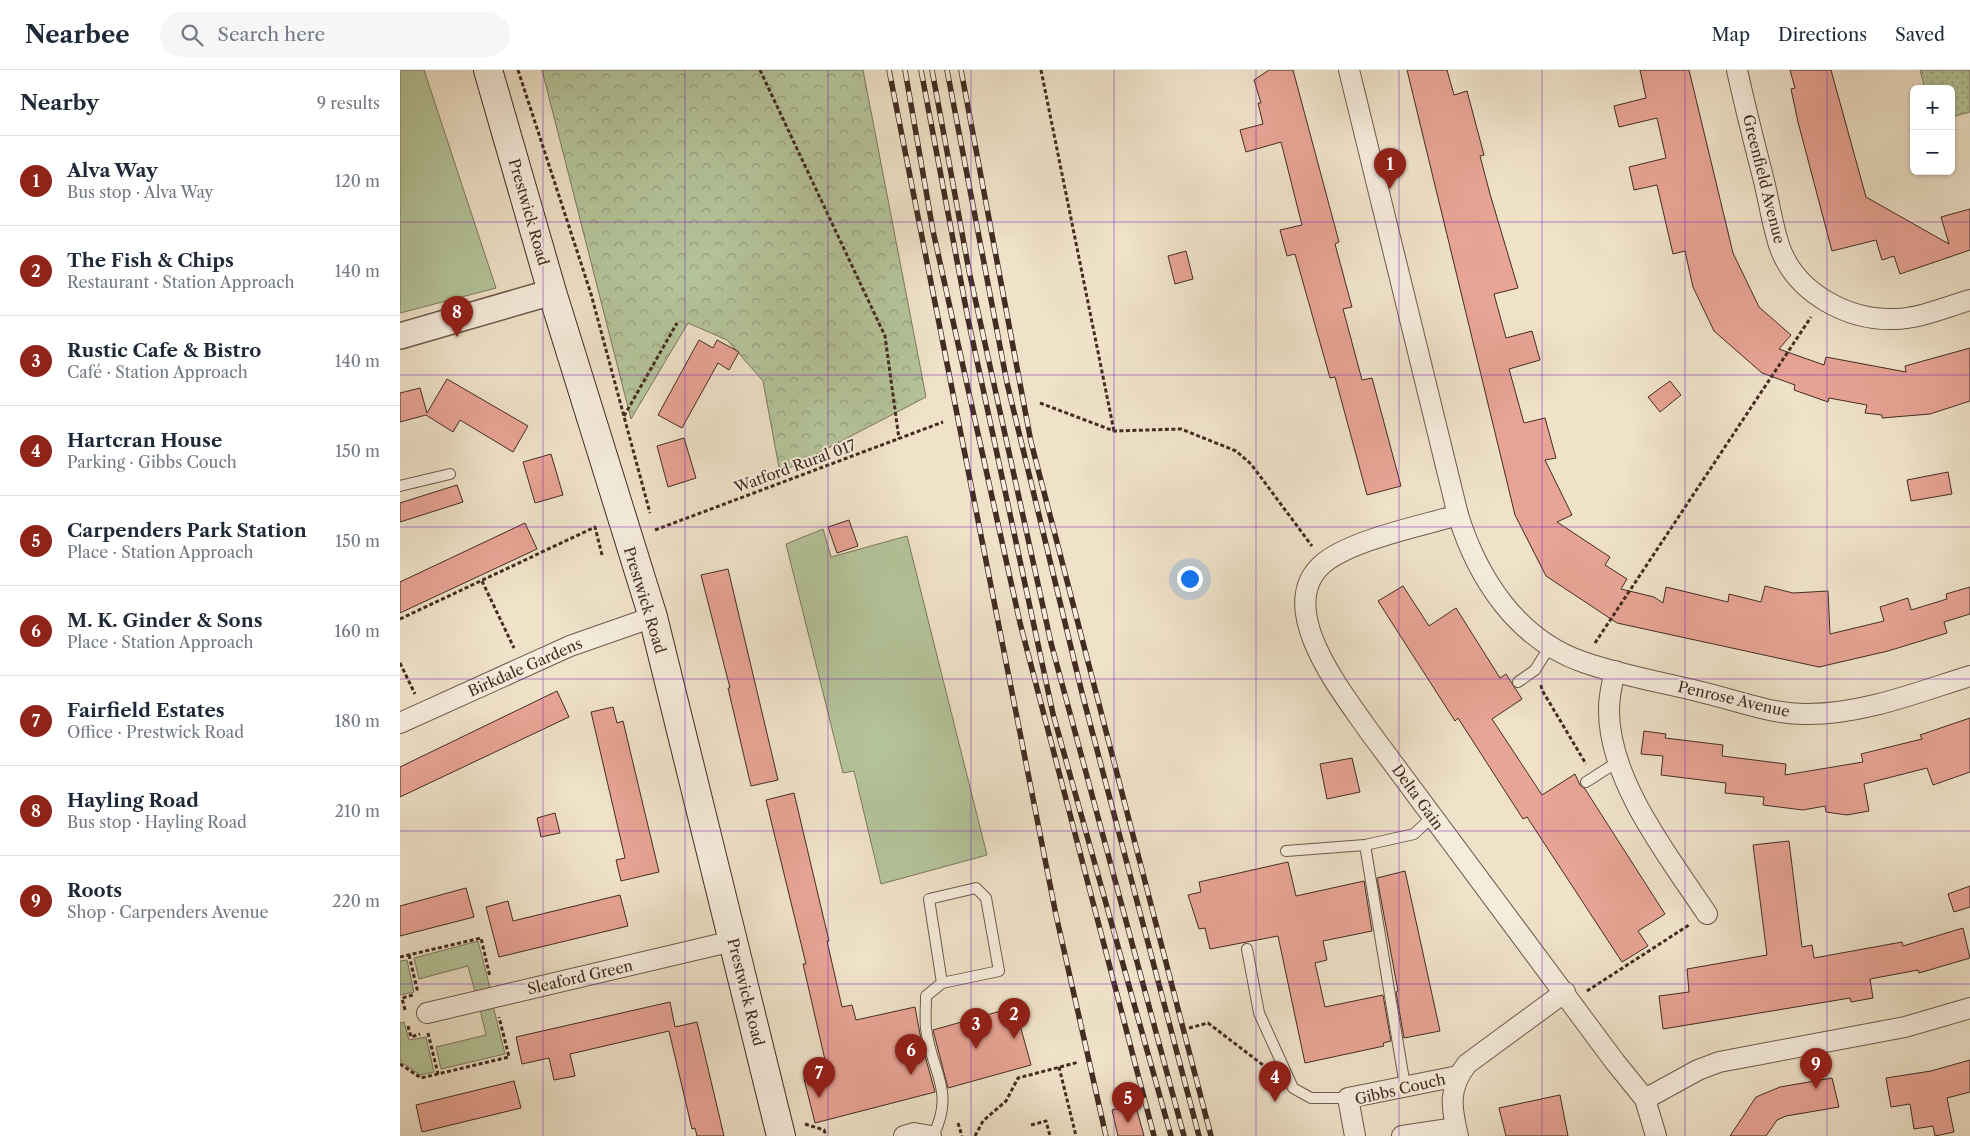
<!DOCTYPE html>
<meta charset="utf-8">
<style>
:root{--surface:#fff;--page:#f6f6f7;--text:#1f2937;--muted:#747a83;--line:#e0e1e3;--accent:#8f2418}
body{margin:0;font-family:"Libre Caslon Text",serif;background:var(--page);color:var(--text)}
.controls{position:absolute;right:15px;top:15px;display:grid;overflow:hidden;border-radius:8px;box-shadow:0 1px 4px #0004}
.controls button{width:45px;height:45px;display:grid;place-items:center;padding:0;border:0;border-bottom:1px solid var(--line);background:var(--surface);color:var(--text);font:25px sans-serif}
.you{position:absolute;left:789px;top:508px;width:18px;height:18px;margin:-12px;border:4px solid #fff;border-radius:50%;background:#1a73e8;box-shadow:0 0 0 8px #1a73e833}
.badge{display:grid;place-items:center;width:32px;height:32px;border-radius:50%;background:var(--accent);color:#fff;font-size:16px;font-weight:700}
.pin{position:absolute;translate:-50% -41px;filter:drop-shadow(0 1px 2px #0008)}
.pin::after{content:'';position:absolute;top:26px;width:18px;height:15px;background:inherit;clip-path:polygon(0 0,100% 0,50% 100%)}
.list{margin:0;padding:0;list-style:none}
h2{display:flex;justify-content:space-between;align-items:center;height:65px;margin:0;padding:0 20px;font-size:21px}
h2 small{font-size:16px;font-weight:400;color:var(--muted)}
.list li{display:grid;grid-template-columns:32px 1fr auto;gap:15px;align-items:center;box-sizing:border-box;height:90px;padding:0 20px;border-top:1px solid var(--line)}
.list b{display:block;font-size:19px;white-space:nowrap}
.list p{margin:0;font-size:16px;white-space:nowrap;color:var(--muted)}
.list em{font-size:16px;font-style:normal;color:var(--muted)}
.icon{flex:none;width:28px;height:28px;fill:none;stroke:currentColor;stroke-width:2;stroke-linecap:round;stroke-linejoin:round}
.map{position:relative;flex:none;width:1570px;height:1066px;overflow:hidden}
header{display:flex;align-items:center;gap:30px;box-sizing:border-box;height:70px;padding:0 25px;background:var(--surface);border-bottom:1px solid var(--line)}
header strong{font-size:24px}
nav{display:flex;gap:28px;margin-inline-start:auto;font-size:18px}
.search{width:350px;height:45px;background:var(--page);display:flex;align-items:center;gap:12px;box-sizing:border-box;padding:0 18px;border-radius:28px;color:var(--muted);font-size:19px}
main{display:flex}
aside{flex:1;background:var(--surface)}
.map>svg:first-child{display:block}
.green{fill:#b5c49a;stroke:#7c785e}
.forest{fill:url(#forest-crowns);stroke:#7c785e}
.park{fill:url(#park-dots);stroke:#7c785e}
.building{fill:#e8a495;stroke:#432c21}
.lines{fill:none;stroke-linecap:round;stroke-linejoin:round}
.service-casing{stroke:#6e5a4b;stroke-width:12}
.minor-casing{stroke:#6e5a4b;stroke-width:22}
.tertiary-casing{stroke:#6e5a4b;stroke-width:28}
.secondary-casing{stroke:#432c21;stroke-width:30}
.path{stroke:#432c21;stroke-width:3;stroke-dasharray:4 2.5;stroke-linecap:butt}
.service{stroke:#f5ecdc;stroke-width:10}
.minor{stroke:#f5ecdc;stroke-width:20}
.tertiary{stroke:#f5ecdc;stroke-width:25}
.secondary{stroke:#f5ecdc;stroke-width:28}
.rail-casing{stroke:#432c21;stroke-width:5.5}
.rail{stroke:#f5ecdc;stroke-width:4;stroke-dasharray:11;stroke-linecap:butt}
.grid{fill:none;stroke:#7b2cbf;stroke-width:1;stroke-opacity:0.55}
.labels{text-anchor:middle;dominant-baseline:central;stroke-width:4;stroke-linejoin:round;paint-order:stroke}
.street-label{font-size:15px;fill:#432c21;stroke:#f5ecdc}
</style>
<header>
<strong>Nearbee</strong>
<div class="search"><svg class="icon" aria-label="search" viewBox="0 0 24 24"><circle cx="10" cy="10" r="6"/><path d="M15 15l6 6"/></svg>Search here</div>
<nav><a>Map</a><a>Directions</a><a>Saved</a></nav>
</header>
<main>
<aside>
<h2>Nearby<small>9 results</small></h2>
<ul class="list">
<li><span class="badge">1</span><div><b>Alva Way</b><p>Bus stop · Alva Way</p></div><em>120 m</em></li>
<li><span class="badge">2</span><div><b>The Fish &amp; Chips</b><p>Restaurant · Station Approach</p></div><em>140 m</em></li>
<li><span class="badge">3</span><div><b>Rustic Cafe &amp; Bistro</b><p>Café · Station Approach</p></div><em>140 m</em></li>
<li><span class="badge">4</span><div><b>Hartcran House</b><p>Parking · Gibbs Couch</p></div><em>150 m</em></li>
<li><span class="badge">5</span><div><b>Carpenders Park Station</b><p>Place · Station Approach</p></div><em>150 m</em></li>
<li><span class="badge">6</span><div><b>M. K. Ginder &amp; Sons</b><p>Place · Station Approach</p></div><em>160 m</em></li>
<li><span class="badge">7</span><div><b>Fairfield Estates</b><p>Office · Prestwick Road</p></div><em>180 m</em></li>
<li><span class="badge">8</span><div><b>Hayling Road</b><p>Bus stop · Hayling Road</p></div><em>210 m</em></li>
<li><span class="badge">9</span><div><b>Roots</b><p>Shop · Carpenders Avenue</p></div><em>220 m</em></li>
</ul>
</aside>
<div class="map">
<svg width="1570" height="1066" viewBox="0 0 1570 1066">
<defs>
<pattern id="forest-crowns" width="20" height="18" patternUnits="userSpaceOnUse" patternTransform="scale(1.25)"><rect width="20" height="18" fill="#b5c49a"/><path d="M2 6a3 3 0 1 1 6 0M12 15a3 3 0 1 1 6 0" fill="none" stroke="#959f7d"/></pattern>
<pattern id="park-dots" width="8" height="8" patternUnits="userSpaceOnUse" patternTransform="scale(1.25)"><rect width="8" height="8" fill="#b5c49a"/><path d="M2 2h.1M6 6h.1" fill="none" stroke="#959f7d" stroke-width="1.8" stroke-linecap="round"/></pattern>
</defs>
<rect width="100%" height="100%" fill="#efe2c9"/>
<filter id="stains"><feTurbulence type="fractalNoise" baseFrequency=".004" numOctaves="4"/><feColorMatrix values="0 0 0 0 .2 0 0 0 0 .09 0 0 0 0 .02 0 0 0 .5 -.17"/></filter>
<radialGradient id="worn" r=".72"><stop offset=".6" stop-color="#630" stop-opacity="0"/><stop offset="1" stop-color="#630" stop-opacity=".3"/></radialGradient>
<g class="green">
<path d="M0,0H24L96,218L0,243Z"/>
<path d="M423,459L431,487L507,466L587,785L481,814L454,701L443,703L386,474Z"/>
<path d="M78,871L90,918L75,922L68,896L19,909L14,888Z"/>
<path d="M7,890L14,922L0,925V891Z"/>
<path d="M93,936L105,984L41,999L36,977L86,965L80,939Z"/>
<path d="M4,952L9,970L26,967L34,1002L20,1005L0,991V953Z"/>
</g>
<path class="forest" d="M142,0H463L526,327L380,403L363,311L327,270L288,253L231,349Z"/>
<path class="park" d="M1520,0H1570V42L1551,47V19H1525Z"/>
<g class="building">
<path d="M869,0H893L939,172L935,174L952,237L943,239L962,310L972,308L1001,416L967,425L935,307L930,308L895,184L887,186L880,160L902,155L881,72L846,82L840,60L863,54L858,33H861L854,10Z"/>
<path d="M1007,0H1047L1054,25L1067,21L1084,85L1080,86L1090,124L1118,218L1094,224L1106,268L1132,261L1140,290L1109,299L1124,353L1145,348L1156,388L1145,390L1172,445L1157,452L1210,487L1205,495L1227,509L1221,519L1254,527L1263,533L1266,517L1328,532L1329,524L1361,532L1365,516L1393,523L1428,521L1430,564L1484,551L1480,537L1508,528L1511,540L1547,529L1546,524L1570,517V544L1544,552L1547,563L1488,581L1419,597L1217,553L1146,506L1115,445Z"/>
<path d="M1240,0H1289L1333,183L1359,237L1391,265L1379,279L1424,295L1426,287L1506,302L1505,296L1570,278V331L1530,344L1482,348V345L1465,343L1467,335L1429,328L1428,332L1394,320L1395,315L1362,303L1314,261L1293,217L1285,181L1273,184L1257,115L1234,120L1229,97L1266,88L1257,48L1219,57L1214,36L1246,28Z"/>
<path d="M1390,0H1431L1466,127L1549,174L1541,147L1570,139V180L1500,204L1494,186L1482,190L1476,170L1432,181L1398,52L1391,19L1395,18Z"/>
<path d="M786,181L793,209L775,214L768,186Z"/>
<path d="M299,270L313,278L317,270L339,282L329,300L318,293L282,358L258,345Z"/>
<path d="M47,309L128,356L113,382L60,350L53,362L26,345L0,352V323L20,318L27,343Z"/>
<path d="M1270,311L1281,325L1260,342L1248,327Z"/>
<path d="M284,368L296,408L268,417L257,376Z"/>
<path d="M151,384L163,425L135,433L123,392Z"/>
<path d="M1548,402L1552,424L1511,431L1507,410Z"/>
<path d="M57,415L63,432L0,452V433Z"/>
<path d="M449,450L458,476L437,483L428,457Z"/>
<path d="M125,453L137,479L0,543V512Z"/>
<path d="M328,499L378,710L351,716L328,618H330L301,505Z"/>
<path d="M1003,516L1029,556L1056,538L1100,608L1106,604L1122,629L1092,649L1142,725L1175,704L1180,715L1185,719L1265,844L1238,861L1248,876L1222,892L1127,747L1123,749L1058,648L1055,651L978,531Z"/>
<path d="M157,621L169,647L0,727V697Z"/>
<path d="M213,637L217,653L223,651L259,802L221,811L216,790L225,788L191,642Z"/>
<path d="M1570,648V702L1533,715L1527,698L1464,714L1469,741L1447,745L1426,742L1425,736L1403,740L1363,735L1364,727L1325,723L1326,713L1261,705L1263,686L1241,684L1244,661L1266,664L1265,668L1323,675L1322,686L1386,694L1385,705L1463,692L1461,684L1522,669L1520,665Z"/>
<path d="M952,688L960,722L927,729L920,694Z"/>
<path d="M394,723L429,871H427L442,937L452,935L456,950L515,937L522,975L535,1022L415,1053L404,1009L428,1003L403,894H406L366,730Z"/>
<path d="M155,743L160,763L141,767L137,748Z"/>
<path d="M1389,771L1402,877L1412,875L1414,888L1502,872L1503,876L1563,858L1570,888L1519,903L1518,900L1470,909L1473,928L1451,932L1450,928L1263,959L1259,926L1289,922L1287,899L1367,885L1353,775Z"/>
<path d="M888,792L896,826L964,811L972,861L923,871L927,890L915,893L925,937L983,925L991,971L983,973L984,976L905,993L878,866L810,879L805,858L799,859L788,825L801,822L799,812Z"/>
<path d="M1005,801L1040,961L1004,968L996,922L998,921L977,808Z"/>
<path d="M1570,816V837L1554,842L1548,824Z"/>
<path d="M66,818L74,847L0,866V836Z"/>
<path d="M220,825L228,856L99,887L86,837L108,831L113,851Z"/>
<path d="M270,932L275,957L297,952L324,1066H297L295,1058L292,1059L269,961L170,984L175,1006L154,1010L149,988L122,994L116,967Z"/>
<path d="M615,937L631,995L548,1018L533,960Z"/>
<path d="M1570,990V1022L1547,1028L1554,1062L1535,1066L1533,1056L1514,1059L1510,1034L1491,1037L1486,1008L1531,1001Z"/>
<path d="M1432,1008L1439,1037L1386,1046L1377,1050L1366,1066H1330L1356,1027L1380,1017Z"/>
<path d="M114,1011L121,1038L22,1062L16,1035Z"/>
<path d="M1160,1025L1168,1066H1106L1099,1038Z"/>
<path d="M735,1033L744,1066H718L712,1040Z"/>
</g>
<g class="lines">
<defs>
<g id="service">
<path d="M0,416L50,404"/>
<path d="M1118,612L1135,600L1150,576"/>
<path d="M1186,712L1219,691"/>
<path d="M965,775L1005,1016"/>
<path d="M886,781L965,775L1014,764L1032,747"/>
<path d="M847,879L859,943L893,1018L911,1028H948"/>
<path d="M533,1066C556,1020 531,1002 526,958C525,948 526,937 526,926L542,913L529,829L576,818L586,828L599,901L542,913"/>
</g>
<g id="minor">
<path d="M949,0L1058,445C1078,509 1117,569 1183,592C1220,605 1260,612 1297,621C1333,629 1372,645 1408,644C1464,644 1518,622 1570,606"/>
<path d="M1337,0C1345,36 1354,72 1363,107C1369,130 1372,155 1380,178C1397,224 1449,251 1496,249C1521,248 1546,237 1570,230"/>
<path d="M1058,445C1021,456 955,469 925,492C871,535 942,622 969,661L1215,992L1245,1029L1256,1066"/>
<path d="M1215,601C1212,613 1209,626 1209,639C1208,710 1269,787 1307,844"/>
<path d="M0,653L170,576L253,547"/>
<path d="M27,943L333,871"/>
<path d="M1245,1029L1298,1000L1319,992L1505,957L1570,938"/>
<path d="M504,1066L514,1063L531,1066"/>
<path d="M955,1066L948,1028L1058,1006"/>
<path d="M1002,1066L1056,1058"/>
<path d="M1058,1066C1051,1037 1048,1018 1067,994L1165,922"/>
</g>
<path id="tertiary" d="M0,266L152,222"/>
<path id="secondary" d="M88,0L152,222L253,547L381,1066"/>
</defs>
<use href="#service" class="service-casing"/>
<use href="#minor" class="minor-casing"/>
<use href="#tertiary" class="tertiary-casing"/>
<use href="#secondary" class="secondary-casing"/>
<g class="path">
<path d="M118,0L191,224L250,443"/>
<path d="M360,0L485,266L499,369"/>
<path d="M641,0L714,361"/>
<path d="M640,333L714,361L781,359L836,381L851,394L912,476"/>
<path d="M224,346L277,253"/>
<path d="M255,460L543,352"/>
<path d="M82,511L114,578"/>
<path d="M0,549L195,457L202,485"/>
<path d="M1195,573L1411,247"/>
<path d="M0,593L15,624"/>
<path d="M1141,615L1142,620L1186,694"/>
<path d="M9,885L18,923"/>
<path d="M0,887L81,868L90,907"/>
<path d="M1187,921L1289,855"/>
<path d="M5,940L2,928L13,925"/>
<path d="M8,956L11,967L20,964"/>
<path d="M789,958L808,953L863,995"/>
<path d="M28,963L38,1004"/>
<path d="M0,994L21,1008L109,987L99,947"/>
<path d="M659,997L676,1066"/>
<path d="M558,1053L562,1066"/>
<path d="M405,1054L424,1060L426,1066"/>
<path d="M631,1055L646,1051L650,1066"/>
<path d="M575,1066L583,1051L606,1031L618,1008L679,992"/>
</g>
<use href="#service" class="service"/>
<use href="#minor" class="minor"/>
<use href="#tertiary" class="tertiary"/>
<use href="#secondary" class="secondary"/>
<defs>
<g id="rail">
<path d="M489,0L656,845L706,1066"/>
<path d="M505,0L533,161L620,553L754,1066"/>
<path d="M521,0L568,249L653,644L771,1066"/>
<path d="M532,0L569,201L651,573L784,1066"/>
<path d="M547,0L607,313L682,623L799,1066"/>
<path d="M561,0L631,372L811,1066"/>
</g>
</defs>
<use href="#rail" class="rail-casing"/>
<use href="#rail" class="rail"/>
</g>
<path class="grid" d="M143,0V1066M285,0V1066M428,0V1066M571,0V1066M714,0V1066M856,0V1066M999,0V1066M1142,0V1066M1285,0V1066M1427,0V1066M0,152H1570M0,305H1570M0,457H1570M0,609H1570M0,761H1570M0,914H1570"/>
<g class="labels">
<g class="street-label">
<text transform="translate(1364 109) rotate(76)">Greenfield Avenue</text>
<text transform="translate(129 142) rotate(74)">Prestwick Road</text>
<text transform="translate(395 396) rotate(-20)">Watford Rural 017</text>
<text transform="translate(245 530) rotate(73)">Prestwick Road</text>
<text transform="translate(125 597) rotate(-24)">Birkdale Gardens</text>
<text transform="translate(1334 629) rotate(13)">Penrose Avenue</text>
<text transform="translate(1018 727) rotate(54)">Delta Gain</text>
<text transform="translate(180 907) rotate(-13)">Sleaford Green</text>
<text transform="translate(346 922) rotate(76)">Prestwick Road</text>
<text transform="translate(1000 1019) rotate(-13)">Gibbs Couch</text>
</g>
</g>
<rect width="100%" height="100%" filter="url(#stains)"/>
<rect width="100%" height="100%" fill="url(#worn)"/>
</svg>
<div class="controls">
<button>+</button>
<button>−</button>
</div>
<div class="you"></div>
<div class="pin badge" style="left:990px;top:119px">1</div>
<div class="pin badge" style="left:614px;top:969px">2</div>
<div class="pin badge" style="left:576px;top:979px">3</div>
<div class="pin badge" style="left:875px;top:1032px">4</div>
<div class="pin badge" style="left:728px;top:1053px">5</div>
<div class="pin badge" style="left:511px;top:1005px">6</div>
<div class="pin badge" style="left:419px;top:1028px">7</div>
<div class="pin badge" style="left:57px;top:267px">8</div>
<div class="pin badge" style="left:1416px;top:1019px">9</div>
</div>
</main>
